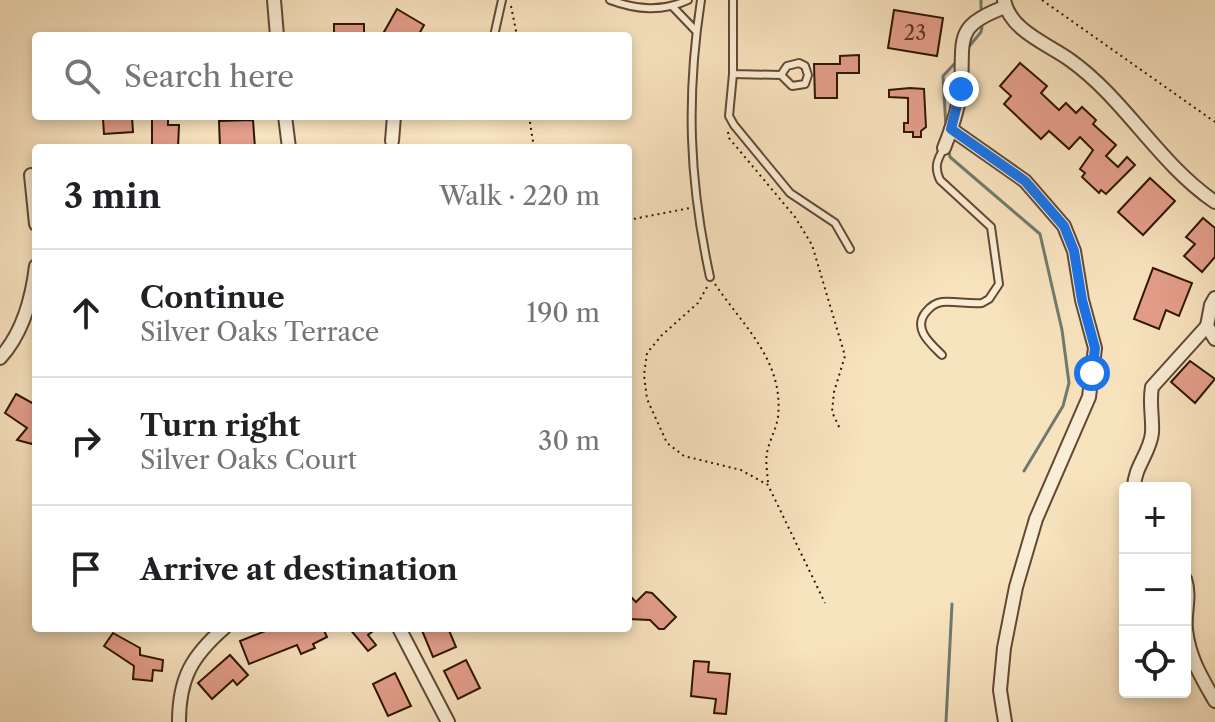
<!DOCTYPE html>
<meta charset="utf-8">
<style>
:root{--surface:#fff;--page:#f6f6f6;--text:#202124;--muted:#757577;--line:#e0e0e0}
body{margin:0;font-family:"Libre Caslon Text",serif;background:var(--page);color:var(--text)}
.controls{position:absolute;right:24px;bottom:24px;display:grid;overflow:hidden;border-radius:8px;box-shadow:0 4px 12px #0003}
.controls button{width:72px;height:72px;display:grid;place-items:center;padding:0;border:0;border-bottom:2px solid var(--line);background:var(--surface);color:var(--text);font:40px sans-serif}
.stop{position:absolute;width:24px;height:24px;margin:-18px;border:6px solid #1a73e8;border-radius:50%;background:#fff}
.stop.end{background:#1a73e8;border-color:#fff;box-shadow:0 2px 8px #0008}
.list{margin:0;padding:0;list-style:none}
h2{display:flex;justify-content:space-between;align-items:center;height:104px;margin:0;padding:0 32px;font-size:34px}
h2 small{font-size:26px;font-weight:400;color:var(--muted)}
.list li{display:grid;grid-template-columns:52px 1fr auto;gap:24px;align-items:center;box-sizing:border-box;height:128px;padding:0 32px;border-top:2px solid var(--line)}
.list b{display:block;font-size:30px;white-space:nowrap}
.list p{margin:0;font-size:26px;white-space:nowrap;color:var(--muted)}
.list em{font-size:26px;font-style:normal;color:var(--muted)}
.icon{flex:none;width:44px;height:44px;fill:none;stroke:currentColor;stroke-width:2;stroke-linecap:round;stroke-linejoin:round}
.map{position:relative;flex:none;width:1215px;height:722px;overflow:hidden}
.search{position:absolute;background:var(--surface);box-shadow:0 4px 12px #0003;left:32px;top:32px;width:600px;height:88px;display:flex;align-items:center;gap:20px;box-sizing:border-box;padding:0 28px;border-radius:8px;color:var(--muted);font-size:30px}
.panel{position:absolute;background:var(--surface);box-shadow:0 4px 12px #0003;left:32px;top:144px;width:600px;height:488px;border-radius:8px}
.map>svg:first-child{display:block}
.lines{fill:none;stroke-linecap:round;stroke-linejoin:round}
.stream{stroke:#717a6e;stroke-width:3}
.building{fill:#e49e8b;stroke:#301504;stroke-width:2}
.lane-casing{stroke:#624833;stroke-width:10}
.street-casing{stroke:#624833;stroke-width:16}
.path{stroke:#301504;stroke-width:2;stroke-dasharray:2 4;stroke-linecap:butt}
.lane{stroke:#faedd5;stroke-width:6}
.street{stroke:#faedd5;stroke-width:12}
.route{stroke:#1a73e8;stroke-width:10}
.labels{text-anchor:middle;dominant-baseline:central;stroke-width:6;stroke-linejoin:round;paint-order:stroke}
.number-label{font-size:20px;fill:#5d3726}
</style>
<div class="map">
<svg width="1215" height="722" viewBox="0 0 1215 722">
<rect width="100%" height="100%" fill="#f8e3bf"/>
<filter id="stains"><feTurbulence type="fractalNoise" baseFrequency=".0025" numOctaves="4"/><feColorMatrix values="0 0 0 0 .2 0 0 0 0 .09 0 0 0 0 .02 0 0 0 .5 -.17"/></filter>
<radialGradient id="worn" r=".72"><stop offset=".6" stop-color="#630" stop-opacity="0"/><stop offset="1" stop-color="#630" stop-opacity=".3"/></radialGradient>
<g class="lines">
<g class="stream">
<path d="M981,0V8"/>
<path d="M967,49L981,32L982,27"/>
<path d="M946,128L943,76L957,61"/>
<path d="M948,147L950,157L1040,234L1062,330L1069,383L1063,406L1024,471"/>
<path d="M946,722L952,604"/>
</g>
</g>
<g class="building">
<path d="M397,9L424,25L418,36H391L384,32Z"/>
<path d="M894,10L943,18L937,56L888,48Z"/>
<rect x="334" y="24" width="30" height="12"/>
<path d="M859,55V73H837V98H815L814,64H840V56Z"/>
<path d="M1020,63L1047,86L1041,93L1059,110L1066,103L1076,113L1082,107L1096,120L1093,124L1116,145L1106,156L1118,167L1127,157L1135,165L1106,194L1101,190L1099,193L1082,177L1085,173L1080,169L1093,150L1080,137L1069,149L1049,131L1041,139L1004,104L1011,96L1000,86Z"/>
<path d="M910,88L924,89L926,127L921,131V137H913V132H904V123H908V98L889,97V90Z"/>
<path d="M132,117L133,132L104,134L103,119Z"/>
<path d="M152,117H168V125H179L178,148H152Z"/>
<path d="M253,120L255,148H220L219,121Z"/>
<path d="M1150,178L1175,201L1143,235L1118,212Z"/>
<path d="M1203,218L1215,228V257L1202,272L1184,256L1195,244L1186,237Z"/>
<path d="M1153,268L1192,283L1179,316L1166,310L1159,329L1134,319Z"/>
<path d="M1190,361L1215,379L1195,403L1171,382Z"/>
<path d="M16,394L36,405V436L32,444L17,440L27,428L5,413Z"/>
<path d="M646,592L652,593L676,617L664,629H659L650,620L628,619V594L636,602Z"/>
<path d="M273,628H323L327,637L313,644L315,648L301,654L297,645L249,664L240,641Z"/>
<path d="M349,628H377L368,635L376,645L368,651Z"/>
<path d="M421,628H448L456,647L433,657Z"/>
<path d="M113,633L140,648V655L163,660L162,671L153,670L152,681L133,679L134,666L104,646Z"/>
<path d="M230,655L248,675L237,685L233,680L212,699L198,683Z"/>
<path d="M466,660L480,688L458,699L444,671Z"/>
<path d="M694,661L709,662L708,672L730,674L726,714L714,713L716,699L691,696Z"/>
<path d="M395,673L411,706L388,716L373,684Z"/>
</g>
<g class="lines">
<defs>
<g id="lane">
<path d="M610,0C637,10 662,12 688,0"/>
<path d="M701,0C686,97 689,181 710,277"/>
<path d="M733,0V74L781,75L792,86L805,84L808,75L805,66L799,63L787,66L781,75"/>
<path d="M673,7L695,30"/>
<path d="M494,36L502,0"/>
<path d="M733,74L729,116L734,125L790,193L835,223L850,249"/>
<path d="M942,355C931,344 912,329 926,312C930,307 935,303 942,302C955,301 968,304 982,303L989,299L999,284L991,227L940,180C934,167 937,160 944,148"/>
</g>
<g id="street">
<path d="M274,0L277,36"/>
<path d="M1004,0C1010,31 1048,44 1070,60C1125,99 1158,163 1215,202"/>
<path d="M285,116L289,148"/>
<path d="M951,129L1025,181L1064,226L1074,251L1082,300L1095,348L1089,397L1036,519L1016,587L1004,648L1000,690L1005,722"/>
<path d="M392,141L394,116"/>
<path d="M944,148C952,128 959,108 961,86C964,39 953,26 1005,7"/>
<path d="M31,175L36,224"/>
<path d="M1215,298L1211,305L1207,326L1215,339"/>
<path d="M0,358C23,333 32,299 36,266"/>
<path d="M1134,488C1134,467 1150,453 1152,433C1153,417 1149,403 1152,387L1207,326"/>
<path d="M1185,579C1191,597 1184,612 1186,630C1189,657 1201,677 1215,701"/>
<path d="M399,628L448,722"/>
<path d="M179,722C179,678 192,656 224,628"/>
</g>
</defs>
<use href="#lane" class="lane-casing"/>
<use href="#street" class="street-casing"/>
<g class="path">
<path d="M1042,0L1215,122"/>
<path d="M511,6L517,36"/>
<path d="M529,116L534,148"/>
<path d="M728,132L729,138L795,217L812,245L845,356L834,392L832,412L840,429"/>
<path d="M628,220L690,208"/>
<path d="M715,284C744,327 784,361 778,417C776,430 769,441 767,453C765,463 768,475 768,485"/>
<path d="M707,287L698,303L662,335L647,353L644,375L647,399L667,443L684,456L741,470L768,485L825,603"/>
</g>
<use href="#lane" class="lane"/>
<use href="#street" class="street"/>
</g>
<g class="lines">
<path class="route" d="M961,89L951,129L1025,181L1064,226L1074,251L1082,300L1095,348L1092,373"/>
</g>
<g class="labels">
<g class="number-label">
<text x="915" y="33">23</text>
</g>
</g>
<rect width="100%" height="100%" filter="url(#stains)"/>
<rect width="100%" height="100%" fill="url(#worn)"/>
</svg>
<div class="controls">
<button>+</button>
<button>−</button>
<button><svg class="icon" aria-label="locate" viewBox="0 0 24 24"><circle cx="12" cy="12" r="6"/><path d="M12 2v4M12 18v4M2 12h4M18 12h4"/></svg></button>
</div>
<div class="stop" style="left:1092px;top:373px"></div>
<div class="stop end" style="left:961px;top:89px"></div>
<div class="search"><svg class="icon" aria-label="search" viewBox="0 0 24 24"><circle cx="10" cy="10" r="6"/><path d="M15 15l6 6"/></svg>Search here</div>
<section class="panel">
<h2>3 min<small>Walk · 220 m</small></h2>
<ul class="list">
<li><svg class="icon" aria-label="ahead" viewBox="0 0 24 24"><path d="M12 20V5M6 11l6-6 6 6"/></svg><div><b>Continue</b><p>Silver Oaks Terrace</p></div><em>190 m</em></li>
<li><svg class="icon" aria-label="right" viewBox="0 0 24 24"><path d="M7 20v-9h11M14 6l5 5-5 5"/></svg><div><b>Turn right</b><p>Silver Oaks Court</p></div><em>30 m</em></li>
<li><svg class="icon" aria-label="arrive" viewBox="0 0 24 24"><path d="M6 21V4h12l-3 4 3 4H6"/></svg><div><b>Arrive at destination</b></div></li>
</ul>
</section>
</div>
